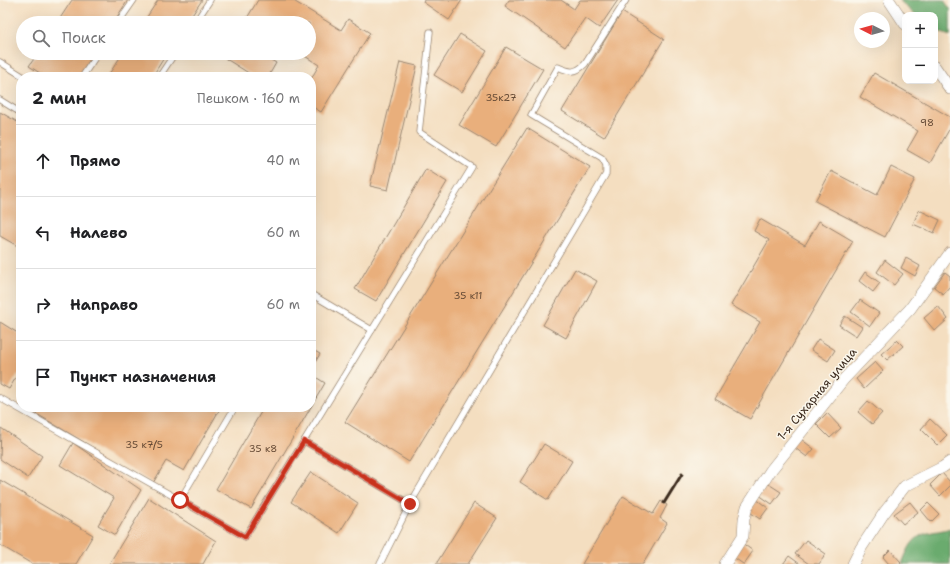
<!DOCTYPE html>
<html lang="ru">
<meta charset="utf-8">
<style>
:root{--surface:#fff;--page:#f2f2f2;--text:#202124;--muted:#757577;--line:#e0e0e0}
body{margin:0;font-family:"Shantell Sans",sans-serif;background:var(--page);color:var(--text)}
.controls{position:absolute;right:12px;top:12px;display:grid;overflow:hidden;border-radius:8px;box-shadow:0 4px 16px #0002}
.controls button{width:36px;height:36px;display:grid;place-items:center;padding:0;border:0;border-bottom:1px solid var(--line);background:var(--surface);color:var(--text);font:20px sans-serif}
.compass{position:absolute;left:854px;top:12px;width:36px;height:36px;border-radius:50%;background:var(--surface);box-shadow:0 4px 16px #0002;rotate:276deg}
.stop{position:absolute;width:12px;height:12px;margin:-9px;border:3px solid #c8321e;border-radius:50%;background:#fff}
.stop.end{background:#c8321e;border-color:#fff;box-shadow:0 1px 4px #0008}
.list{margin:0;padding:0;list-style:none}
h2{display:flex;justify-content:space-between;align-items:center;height:52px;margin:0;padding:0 16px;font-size:17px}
h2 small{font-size:13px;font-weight:400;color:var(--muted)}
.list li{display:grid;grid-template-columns:26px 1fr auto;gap:12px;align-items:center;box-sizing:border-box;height:72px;padding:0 16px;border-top:1px solid var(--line)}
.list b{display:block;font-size:15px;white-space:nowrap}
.list em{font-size:13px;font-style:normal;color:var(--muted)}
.icon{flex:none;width:22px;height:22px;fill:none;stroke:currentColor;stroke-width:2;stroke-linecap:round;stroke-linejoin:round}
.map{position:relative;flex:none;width:950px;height:564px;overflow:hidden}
.search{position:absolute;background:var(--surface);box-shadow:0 4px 16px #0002;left:16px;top:16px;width:300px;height:44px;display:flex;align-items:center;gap:10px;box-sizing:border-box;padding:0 14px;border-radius:22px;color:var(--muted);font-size:15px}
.panel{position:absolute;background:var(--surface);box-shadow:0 4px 16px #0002;left:16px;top:72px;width:300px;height:340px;border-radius:16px}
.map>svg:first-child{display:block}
.forest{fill:#6bab6e;stroke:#536a46}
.building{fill:#e9af7c}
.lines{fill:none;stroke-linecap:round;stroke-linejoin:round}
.lane-casing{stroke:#98846f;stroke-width:7}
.street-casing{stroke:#98846f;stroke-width:12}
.lane{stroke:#fff;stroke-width:5.5}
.street{stroke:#fff;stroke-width:11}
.rail{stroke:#3b2a1e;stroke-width:3}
.route{stroke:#c8321e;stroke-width:5}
.labels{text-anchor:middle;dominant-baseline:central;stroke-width:3;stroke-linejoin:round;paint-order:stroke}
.number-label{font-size:10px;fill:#664b36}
.street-label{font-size:12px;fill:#3b2a1e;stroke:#fbf7ec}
</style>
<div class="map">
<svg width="950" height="564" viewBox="0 0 950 564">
<rect width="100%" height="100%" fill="#fbf7ec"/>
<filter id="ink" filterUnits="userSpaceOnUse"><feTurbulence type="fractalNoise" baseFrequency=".025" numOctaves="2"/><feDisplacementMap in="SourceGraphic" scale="8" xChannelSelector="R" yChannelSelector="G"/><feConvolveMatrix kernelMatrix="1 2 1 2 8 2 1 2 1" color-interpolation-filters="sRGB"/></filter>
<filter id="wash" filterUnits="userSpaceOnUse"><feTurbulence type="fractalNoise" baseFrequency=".012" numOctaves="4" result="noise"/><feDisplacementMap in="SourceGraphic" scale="16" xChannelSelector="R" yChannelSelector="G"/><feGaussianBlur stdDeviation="0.9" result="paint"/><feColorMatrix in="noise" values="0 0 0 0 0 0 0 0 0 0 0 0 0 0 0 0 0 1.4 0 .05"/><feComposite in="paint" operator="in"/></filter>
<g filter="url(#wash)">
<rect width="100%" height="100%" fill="#f4dec0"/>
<g class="forest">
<path d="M899,0H944L950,9V36L939,32L935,30V15H915Z"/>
<path d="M950,528V564H902C907,551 912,536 928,533C935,531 943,531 950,528Z"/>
</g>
<g id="blocks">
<g class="building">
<path d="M72,0H128L113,23H57Z"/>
<path d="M158,0H202L187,23H143Z"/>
<path d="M258,0H292L341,30L348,19L370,33L321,112L311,106V79L319,65L300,53H309V23H244Z"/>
<path d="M424,0H462L449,20L423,2Z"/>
<path d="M509,0H561L574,9L580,0H618L599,28L585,18L565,47L505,6Z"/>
<path d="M622,12L664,39L604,137L562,111Z"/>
<path d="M460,34L487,51L462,92L434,75Z"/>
<path d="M506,47L543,69L496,147L459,125Z"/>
<path d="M38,53H94L79,77H46L29,66Z"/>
<path d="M123,53H167L152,77H107Z"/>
<path d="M226,53H260L276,63L268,77H255L223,57Z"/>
<path d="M400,62L417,66L388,190L370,186Z"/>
<path d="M874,73L950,117V128L930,163L907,150L918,131L860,97Z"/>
<path d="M0,112L21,124V248L0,236Z"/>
<path d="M527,128L590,167L409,462L345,422Z"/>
<path d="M891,167L915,179L885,237L815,201L831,171L877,195Z"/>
<path d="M426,169L447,182L376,301L355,289Z"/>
<path d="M919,210L940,220L934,233L913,224Z"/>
<path d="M760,219L805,245L819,221L853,241L750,419L715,399L760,322L731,305L769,240L754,231Z"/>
<path d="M906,258L920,266L915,276L901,268Z"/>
<path d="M885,260L903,274L894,285L877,272Z"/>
<path d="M575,269L597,281L566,338L543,325Z"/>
<path d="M865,272L880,283L873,292L859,281Z"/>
<path d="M945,272L950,276V286L943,294L934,287Z"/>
<path d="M860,300L879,313L870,326L851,312Z"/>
<path d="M938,306L948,319L935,331L924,318Z"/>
<path d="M845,316L862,327L856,336L839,325Z"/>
<path d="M0,322L21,335V376L18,374L9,389L0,384Z"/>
<path d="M818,339L835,350L828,361L811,350Z"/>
<path d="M897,340L903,346L887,360L881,354Z"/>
<path d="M311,349L320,354L311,369Z"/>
<path d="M875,362L883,371L864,389L856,379Z"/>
<path d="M311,374L325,383L311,407Z"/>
<path d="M868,401L882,413L872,424L858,412Z"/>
<path d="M31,407H221L184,471L166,461L153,483L30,410Z"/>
<path d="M264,407H311L251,509L216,489Z"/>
<path d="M827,413L841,428L830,438L816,424Z"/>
<path d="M930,419L947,435L937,445L921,429Z"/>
<path d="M1,428L42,456L28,478L0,459Z"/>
<path d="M797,436L814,449L807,457L791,445Z"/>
<path d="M73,443L141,490L115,535L98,525L114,498L60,465Z"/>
<path d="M544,444L572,461L548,500L520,482Z"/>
<path d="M311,472L358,503L339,533L291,502Z"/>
<path d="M942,473L950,482V486L940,496L930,485Z"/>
<path d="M0,480L93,535L76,564H32L0,545Z"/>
<path d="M767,483L781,492L772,504L759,495Z"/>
<path d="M623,496L653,514L661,501L667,505L660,518L667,523L643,564H582Z"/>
<path d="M149,498L216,541L203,564H109Z"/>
<path d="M756,499L768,508L760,519L748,511Z"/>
<path d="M910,502L918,512L903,524L894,514Z"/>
<path d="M474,503L497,518L468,564H436Z"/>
<path d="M928,503L939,514L931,522L921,510Z"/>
<path d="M738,540L753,551L744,564H743L729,554Z"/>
<path d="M806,540L826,554L819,564H809L795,554Z"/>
<path d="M890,550L901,562L899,564H889L883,557Z"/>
<path d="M789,556L800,564H783Z"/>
</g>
</g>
</g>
<g filter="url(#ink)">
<use href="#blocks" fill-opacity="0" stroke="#98846f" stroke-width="1"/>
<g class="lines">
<defs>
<g id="lane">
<path d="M118,23L134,0"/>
<path d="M195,23L210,0"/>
<path d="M0,62L24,77"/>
<path d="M82,77L98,53"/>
<path d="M159,77L175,53"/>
<path d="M0,100L21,113"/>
<path d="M311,294L372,330"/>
<path d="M0,398L245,537L472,167L419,132L430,32"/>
<path d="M304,441L410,504L606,174V165L602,158L531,115L558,67C570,72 575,74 585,64L626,0"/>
<path d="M180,500L235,407"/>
<path d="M380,564L410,504"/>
</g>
<g id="street">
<path d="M889,0L905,24"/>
<path d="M935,67L950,89"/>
<path d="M725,564L743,536L744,519L747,507L771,470L843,380L910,309L950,253"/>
<path d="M853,564L861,548L884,513L905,486L943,467L950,462"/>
</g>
</defs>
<use href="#lane" class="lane-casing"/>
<use href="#street" class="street-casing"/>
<use href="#lane" class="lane"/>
<use href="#street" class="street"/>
<path class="rail" d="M664,503L682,474"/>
</g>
</g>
<g class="lines" filter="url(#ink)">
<path class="route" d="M180,500L245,537L304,441L410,504"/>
</g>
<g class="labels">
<g class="number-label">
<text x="501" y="97">35к27</text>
<text x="927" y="122">98</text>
<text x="468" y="295">35 к11</text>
<text x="144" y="444">35 к7/5</text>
<text x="263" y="448">35 к8</text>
</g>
<g class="street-label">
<text transform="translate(817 394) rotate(-50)">1-я Сухарная улица</text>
</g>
</g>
</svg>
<div class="controls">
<button>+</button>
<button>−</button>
</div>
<svg class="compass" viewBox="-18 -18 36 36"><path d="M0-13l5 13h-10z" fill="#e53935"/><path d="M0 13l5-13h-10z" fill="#757577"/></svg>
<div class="stop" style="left:180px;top:500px"></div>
<div class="stop end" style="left:410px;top:504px"></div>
<div class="search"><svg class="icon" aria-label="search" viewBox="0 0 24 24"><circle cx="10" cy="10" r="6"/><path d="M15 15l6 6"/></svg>Поиск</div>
<section class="panel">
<h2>2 мин<small>Пешком · 160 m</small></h2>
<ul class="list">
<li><svg class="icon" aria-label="ahead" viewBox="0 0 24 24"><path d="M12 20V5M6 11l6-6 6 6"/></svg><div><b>Прямо</b></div><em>40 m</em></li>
<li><svg class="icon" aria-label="left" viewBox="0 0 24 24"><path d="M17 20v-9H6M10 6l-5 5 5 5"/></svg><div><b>Налево</b></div><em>60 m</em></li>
<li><svg class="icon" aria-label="right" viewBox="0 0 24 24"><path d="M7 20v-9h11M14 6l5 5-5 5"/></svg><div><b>Направо</b></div><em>60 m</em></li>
<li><svg class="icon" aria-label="arrive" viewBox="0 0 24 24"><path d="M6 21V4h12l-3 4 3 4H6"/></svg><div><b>Пункт назначения</b></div></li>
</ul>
</section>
</div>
